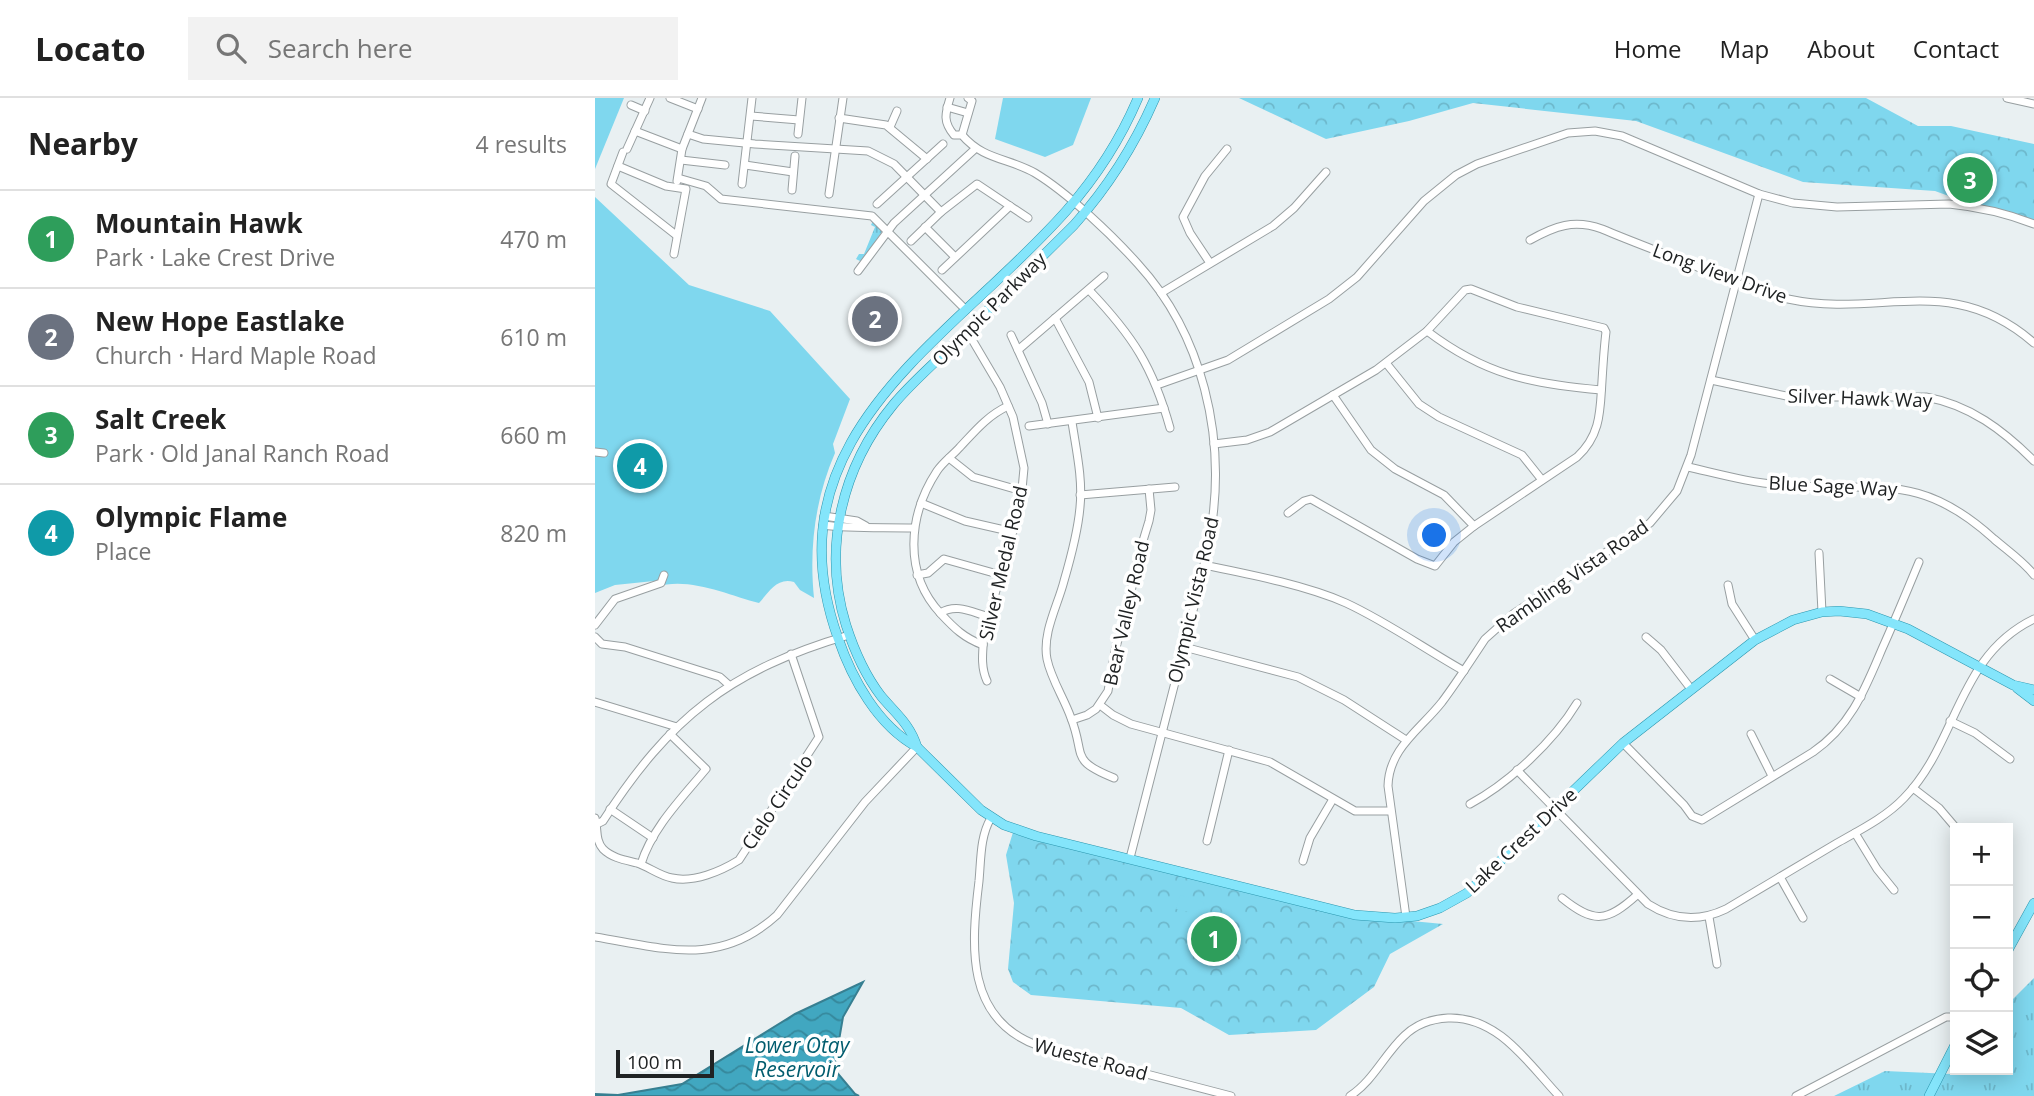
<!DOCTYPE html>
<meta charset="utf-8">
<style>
:root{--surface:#fff;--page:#f2f2f2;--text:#222;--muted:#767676;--line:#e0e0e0;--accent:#ac1e5a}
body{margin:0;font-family:"Open Sans",sans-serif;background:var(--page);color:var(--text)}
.controls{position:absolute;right:21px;bottom:21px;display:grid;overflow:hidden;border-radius:0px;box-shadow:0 4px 18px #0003}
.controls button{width:63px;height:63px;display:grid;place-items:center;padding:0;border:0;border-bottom:2px solid var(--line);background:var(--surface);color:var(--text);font:35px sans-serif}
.scale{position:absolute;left:21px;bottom:18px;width:98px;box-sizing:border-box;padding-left:7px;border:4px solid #202324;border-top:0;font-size:19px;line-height:24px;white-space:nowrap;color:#202324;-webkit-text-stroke:5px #fff;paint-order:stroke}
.you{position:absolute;left:840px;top:438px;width:24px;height:24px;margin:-18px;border:5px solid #fff;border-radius:50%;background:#1a73e8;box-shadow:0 0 0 10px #1a73e833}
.badge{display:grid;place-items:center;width:46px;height:46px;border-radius:50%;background:var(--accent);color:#fff;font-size:23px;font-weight:700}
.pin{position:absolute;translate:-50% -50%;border:4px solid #fff;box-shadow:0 2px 7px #0006}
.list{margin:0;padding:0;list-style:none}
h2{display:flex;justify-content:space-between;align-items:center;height:91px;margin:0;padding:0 28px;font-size:30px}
h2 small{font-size:23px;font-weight:400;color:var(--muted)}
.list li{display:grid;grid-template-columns:46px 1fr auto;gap:21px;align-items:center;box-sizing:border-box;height:98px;padding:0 28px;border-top:2px solid var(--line)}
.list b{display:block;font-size:26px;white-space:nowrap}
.list p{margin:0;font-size:23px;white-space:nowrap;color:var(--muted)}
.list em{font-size:23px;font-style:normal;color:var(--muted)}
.icon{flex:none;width:38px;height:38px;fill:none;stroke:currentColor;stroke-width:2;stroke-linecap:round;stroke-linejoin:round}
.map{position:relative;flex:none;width:1439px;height:998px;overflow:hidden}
header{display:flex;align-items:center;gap:42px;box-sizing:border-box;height:98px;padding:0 35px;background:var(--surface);border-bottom:2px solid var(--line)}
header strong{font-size:33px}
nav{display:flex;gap:38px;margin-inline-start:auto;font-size:24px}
.search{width:490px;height:63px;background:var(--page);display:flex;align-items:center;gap:18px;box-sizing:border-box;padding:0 24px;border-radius:0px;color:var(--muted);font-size:26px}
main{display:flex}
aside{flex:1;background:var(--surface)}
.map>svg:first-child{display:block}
.grass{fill:url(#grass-tufts)}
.park{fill:url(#park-crowns)}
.pitch{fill:#7fd7ee}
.water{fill:url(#water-waves);stroke:#377f91;stroke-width:2}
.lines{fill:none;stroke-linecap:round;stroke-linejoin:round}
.minor-casing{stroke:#989fa1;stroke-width:9}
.major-casing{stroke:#2c96ae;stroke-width:10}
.minor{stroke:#fff;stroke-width:7}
.major{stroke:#84e5fb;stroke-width:9}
.labels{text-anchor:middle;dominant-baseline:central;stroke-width:7;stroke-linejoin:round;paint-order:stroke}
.street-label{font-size:19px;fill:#202324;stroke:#fff}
.water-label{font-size:21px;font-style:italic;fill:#015c6e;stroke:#fff}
</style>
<header>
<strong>Locato</strong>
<div class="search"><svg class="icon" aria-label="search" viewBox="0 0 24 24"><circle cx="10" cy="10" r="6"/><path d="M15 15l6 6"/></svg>Search here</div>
<nav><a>Home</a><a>Map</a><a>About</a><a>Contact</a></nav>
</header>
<main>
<aside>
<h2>Nearby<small>4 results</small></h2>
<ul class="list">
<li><span class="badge" style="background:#2e9e5b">1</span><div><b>Mountain Hawk</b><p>Park · Lake Crest Drive</p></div><em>470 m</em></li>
<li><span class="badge" style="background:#6b7280">2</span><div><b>New Hope Eastlake</b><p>Church · Hard Maple Road</p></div><em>610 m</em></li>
<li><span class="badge" style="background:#2e9e5b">3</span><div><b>Salt Creek</b><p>Park · Old Janal Ranch Road</p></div><em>660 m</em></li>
<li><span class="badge" style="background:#0f9aa8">4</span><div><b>Olympic Flame</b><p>Place</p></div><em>820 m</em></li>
</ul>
</aside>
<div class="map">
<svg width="1439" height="998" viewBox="0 0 1439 998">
<defs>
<pattern id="grass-tufts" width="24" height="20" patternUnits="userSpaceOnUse" patternTransform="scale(1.75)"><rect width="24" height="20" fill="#7fd7ee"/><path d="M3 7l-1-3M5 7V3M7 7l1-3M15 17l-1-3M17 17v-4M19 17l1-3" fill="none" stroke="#6db8cc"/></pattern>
<pattern id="park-crowns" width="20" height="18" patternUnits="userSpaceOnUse" patternTransform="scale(1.75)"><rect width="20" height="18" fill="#7fd7ee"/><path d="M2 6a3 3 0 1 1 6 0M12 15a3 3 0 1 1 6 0" fill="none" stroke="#6db8cc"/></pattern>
<pattern id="water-waves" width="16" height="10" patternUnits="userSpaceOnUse" patternTransform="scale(1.75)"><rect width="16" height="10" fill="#41a7c0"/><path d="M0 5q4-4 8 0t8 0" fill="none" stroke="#36889c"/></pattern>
</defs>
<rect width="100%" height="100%" fill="#e9f0f2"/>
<g class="grass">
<path d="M278,123L288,132L267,164L261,161L264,156H269L280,129L276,127Z"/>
<path d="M1439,880V998H1239L1290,973L1357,976L1361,972H1413V906Z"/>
</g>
<g class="park">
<path d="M644,0H1271L1323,28H1356L1439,46V129L1340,93L1208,84L1041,23L878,5L814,23L731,41Z"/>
<path d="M419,731L775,819L848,826L795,856L779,889L721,932L634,937L586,910L436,897L418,884L413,871L419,805L411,757Z"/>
</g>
<g class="pitch">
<path d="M0,0H29L0,71Z"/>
<path d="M408,0H496L478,47L450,59L400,41Z"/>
<path d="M0,99L94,187L175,213L255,301L238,346L240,355C220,401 214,450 219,500L205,492L199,484C182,479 174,494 164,505C133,497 93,478 61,489L59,483L20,487L0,495Z"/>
<path d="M585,797L609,804L606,817L581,811Z"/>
</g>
<path class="water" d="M268,884L248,919L239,971L260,996L264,998H0V996L23,997L87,986L200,916Z"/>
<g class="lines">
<defs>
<g id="minor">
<path d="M75,0L103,11"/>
<path d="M355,0C350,16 348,24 359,37H367C388,62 414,60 440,75C473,95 517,137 543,166C608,237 631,339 616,432C609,475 596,518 586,561C569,627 552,694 535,760"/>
<path d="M1412,0L1439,6"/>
<path d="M36,7L50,13"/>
<path d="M352,9L373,15"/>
<path d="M156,18L204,22"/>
<path d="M244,20L291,27L332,61"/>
<path d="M295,29L302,13"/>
<path d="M40,33L87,51"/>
<path d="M93,36L108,41L160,46L273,53L299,66L346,114"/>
<path d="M203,36L207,0"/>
<path d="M367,37L377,3L373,0"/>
<path d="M32,51L55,0"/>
<path d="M28,54L16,86L81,137"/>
<path d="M86,62L130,67"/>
<path d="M150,67L198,74"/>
<path d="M23,68L71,88L91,91L79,156"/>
<path d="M83,80L111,88L126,101L277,118L371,212"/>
<path d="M82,83L87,51L107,0"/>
<path d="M147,86L157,0"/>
<path d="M197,92L200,58"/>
<path d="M234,96L248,0"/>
<path d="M282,106L348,46"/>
<path d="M330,129L360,159"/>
<path d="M935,142C960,128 979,121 1007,131C1040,145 1074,157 1107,171C1135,182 1163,195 1193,201C1286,221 1355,172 1439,245"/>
<path d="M316,143L346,114L382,86L433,120"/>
<path d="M615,165L595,135L588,119L610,78L632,51"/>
<path d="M347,172L415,108"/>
<path d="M263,173L299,125L380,51"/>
<path d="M494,192C538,238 558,269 575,330"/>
<path d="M566,195L678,128L699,110L731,74"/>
<path d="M460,220L494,284L503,320"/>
<path d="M372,233L405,289L418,319L429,370L426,402L389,536C388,552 385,568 392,583"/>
<path d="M832,233C890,277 936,286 1006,292"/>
<path d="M416,237L447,305L453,326"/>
<path d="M423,252L509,178"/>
<path d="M791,265L824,306L844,319L927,357L947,382"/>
<path d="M1116,282L1196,299H1331C1375,307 1408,332 1439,363"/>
<path d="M562,287L633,262L734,201L762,179L829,103L861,77L882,66L973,35L1000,33L1027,38L1164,96L1198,105L1242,109L1354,106C1384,109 1411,115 1439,126"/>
<path d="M738,297L776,352L800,371L849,397L879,428"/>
<path d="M477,324C481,351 488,381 485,409C483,433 476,459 469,483C463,507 447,535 452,561C456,581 469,600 476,620C491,658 474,662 519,680"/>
<path d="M434,328L569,310"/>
<path d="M619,346L652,342L675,334L781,272L832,233L870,192L876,191L922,209L1009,230L1011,234C1009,250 1008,267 1007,283C1005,313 1006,337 982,359L879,428L859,444L840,468L822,461L716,401L709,403L693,415"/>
<path d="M0,354L9,355"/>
<path d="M354,360L378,379L427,393"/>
<path d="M1093,369C1124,376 1156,385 1188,387C1280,395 1322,371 1399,441C1413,453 1428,463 1439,477"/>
<path d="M485,397L580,389"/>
<path d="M326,405L370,423L418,434"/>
<path d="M229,418L262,423L271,428"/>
<path d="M228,427C258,431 288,429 319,430"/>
<path d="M1224,455L1227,514"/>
<path d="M609,467C653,476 710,487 751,505C792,524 830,551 869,573"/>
<path d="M322,477L333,475L349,461L406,477"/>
<path d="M1133,487L1137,506L1160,542"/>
<path d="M345,515C362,505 376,514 394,519"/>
<path d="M0,527L20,501L66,485L69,477"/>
<path d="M0,539L7,546L30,549L125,579L134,587"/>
<path d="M1051,539L1066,552L1096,591"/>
<path d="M388,547C369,540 359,530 346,516C308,476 313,417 342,373C348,364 358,357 365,349C380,333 392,318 413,308"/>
<path d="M589,549L703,579L749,602L811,642"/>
<path d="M1235,581L1266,599"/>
<path d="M0,604L82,629"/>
<path d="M505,607L518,617L536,626L675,664L760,713H795"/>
<path d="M477,622L492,617L501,611L513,593L520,553L537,489L544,456L554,423L556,412L554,391"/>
<path d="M1355,623L1380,635L1415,661"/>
<path d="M1156,636L1177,678"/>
<path d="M1028,645L1089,707L1097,718L1107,722L1218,654C1256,628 1270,591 1287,551C1300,522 1312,493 1324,464"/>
<path d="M922,672L1053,806C1078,822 1104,824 1131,811C1168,789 1205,767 1242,745C1265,732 1291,719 1309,700C1363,645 1362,558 1439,521"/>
<path d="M1318,690L1344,710L1361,730"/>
<path d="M875,706C914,685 959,643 982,605"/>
<path d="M15,711L58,740"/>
<path d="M0,720C3,731 0,742 8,751C17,760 30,762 42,765C54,769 65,778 77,780C99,785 126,773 144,762L224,639L196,556"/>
<path d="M396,720C385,738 386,762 384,783C376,848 370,922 444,948L636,998"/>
<path d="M2,726L8,723C75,619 135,572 254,537"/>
<path d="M1260,735L1282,771L1299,792"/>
<path d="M612,743L634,652"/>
<path d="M708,763L715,740L738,701"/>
<path d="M46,766C57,730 87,700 111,671L75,636"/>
<path d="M1185,779L1208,820"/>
<path d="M967,800C999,826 1012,824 1042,797"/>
<path d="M811,819L793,688C794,650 825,632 847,604C862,584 876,562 890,541L918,516L1055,425L1082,393L1096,357L1164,96"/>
<path d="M1114,819L1122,866"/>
<path d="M0,839C69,850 124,870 182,817L270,704L322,649"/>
<path d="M755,998C778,983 789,957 809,938C821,926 836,921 853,920C903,918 933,965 964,998"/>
<path d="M1201,998L1351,919H1360"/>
</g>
<g id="major">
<path d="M543,0C526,40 501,79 472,112C359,241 170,336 243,540C257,581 283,628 322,649L386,712L409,727L441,738L760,817L800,820L822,818L845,810L872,795L1028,645L1160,542L1198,522L1227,514L1244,513L1272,516L1313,531L1418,587L1439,592"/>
<path d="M1422,590L1439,603"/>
<path d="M322,649C315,626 301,616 286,598C270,577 259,552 251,527C227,450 247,369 298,307C317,284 341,264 362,243C400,204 440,166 479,127C513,89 540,46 560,0"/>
<path d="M1413,852L1439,805"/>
<path d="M1334,998L1360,947"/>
</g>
</defs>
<use href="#minor" class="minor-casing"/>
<use href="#major" class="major-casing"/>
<use href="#minor" class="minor"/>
<use href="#major" class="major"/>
</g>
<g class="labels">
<g class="street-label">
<text transform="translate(1125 175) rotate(20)">Long View Drive</text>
<text transform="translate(394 211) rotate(-45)">Olympic Parkway</text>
<text transform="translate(1265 300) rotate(2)">Silver Hawk Way</text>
<text transform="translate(1238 388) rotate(3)">Blue Sage Way</text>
<text transform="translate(408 465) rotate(-77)">Silver Medal Road</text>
<text transform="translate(977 478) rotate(-35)">Rambling Vista Road</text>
<text transform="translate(598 502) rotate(-77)">Olympic Vista Road</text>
<text transform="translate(531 515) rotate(-77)">Bear Valley Road</text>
<text transform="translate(182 704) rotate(-56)">Cielo Circulo</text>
<text transform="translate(926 742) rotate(-43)">Lake Crest Drive</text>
<text transform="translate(496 961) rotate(15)">Wueste Road</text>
</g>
<g class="water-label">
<text x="202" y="947">Lower Otay<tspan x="202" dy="24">Reservoir</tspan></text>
</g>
</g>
</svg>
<div class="controls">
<button>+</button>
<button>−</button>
<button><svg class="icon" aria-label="locate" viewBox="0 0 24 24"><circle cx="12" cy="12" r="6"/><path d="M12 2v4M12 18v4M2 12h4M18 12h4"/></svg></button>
<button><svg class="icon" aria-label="layers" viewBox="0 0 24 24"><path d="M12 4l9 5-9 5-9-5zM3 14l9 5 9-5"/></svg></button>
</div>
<div class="scale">100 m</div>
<div class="you"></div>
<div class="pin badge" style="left:619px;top:841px;background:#2e9e5b">1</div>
<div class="pin badge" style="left:280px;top:221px;background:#6b7280">2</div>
<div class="pin badge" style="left:1375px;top:82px;background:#2e9e5b">3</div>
<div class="pin badge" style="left:45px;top:368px;background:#0f9aa8">4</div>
</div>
</main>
